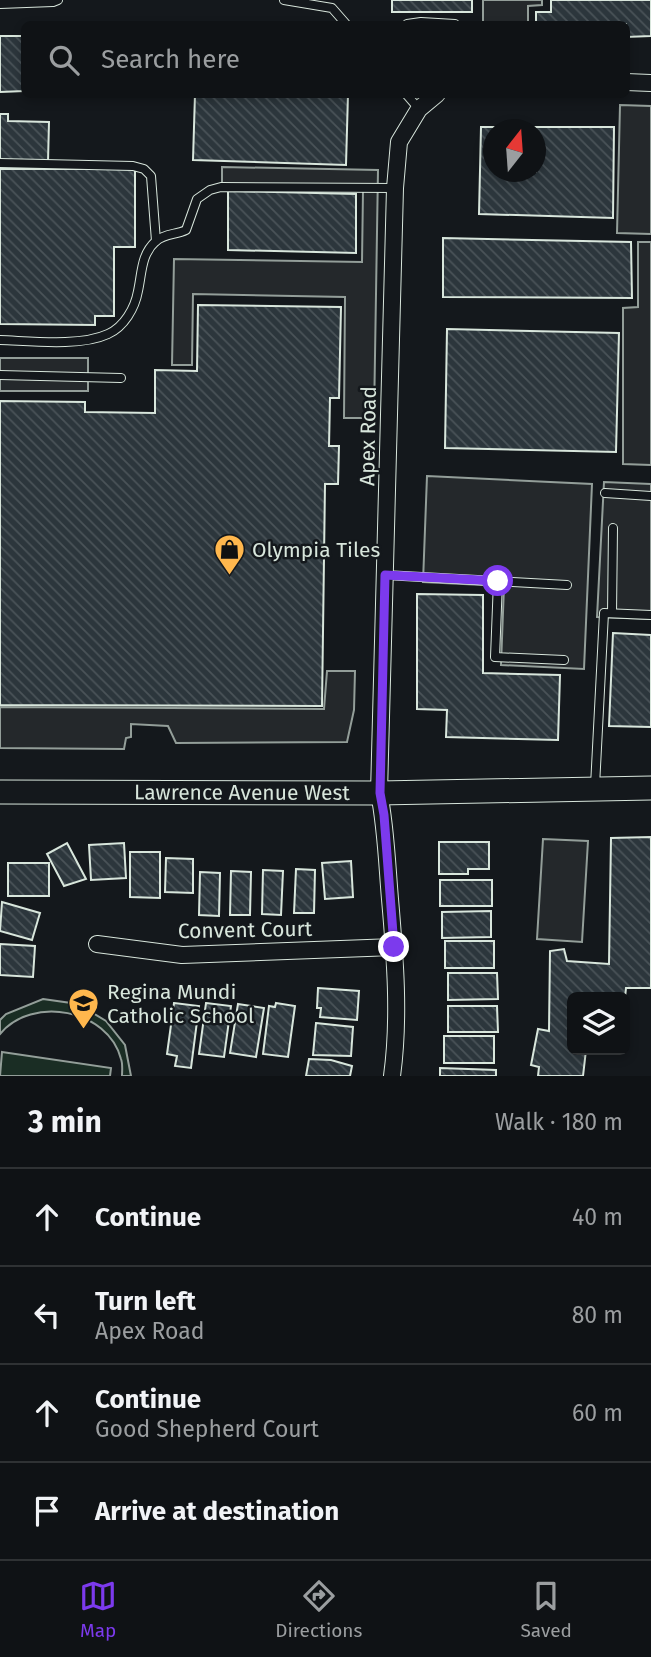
<!DOCTYPE html>
<meta charset="utf-8">
<style>
:root{--surface:#0f1215;--page:#1d2022;--text:#f1f3f6;--muted:#9b9ea0;--line:#2f3234;--accent:#7c3aed}
body{margin:0;font-family:"Fira Sans",sans-serif;background:var(--page);color:var(--text)}
.controls{position:absolute;right:21px;bottom:21px;display:grid;overflow:hidden;border-radius:10px;box-shadow:0 4px 10px #0003}
.controls button{width:63px;height:63px;display:grid;place-items:center;padding:0;border:0;border-bottom:2px solid var(--line);background:var(--surface);color:var(--text);font:35px sans-serif}
.compass{position:absolute;left:483px;top:119px;width:63px;height:63px;border-radius:50%;background:var(--surface);box-shadow:0 4px 10px #0003;rotate:17deg}
.stop{position:absolute;width:21px;height:21px;margin:-16px;border:5px solid #7c3aed;border-radius:50%;background:#fff}
.stop.end{background:#7c3aed;border-color:#fff;box-shadow:0 2px 7px #0008}
.list{margin:0;padding:0;list-style:none}
h2{display:flex;justify-content:space-between;align-items:center;height:91px;margin:0;padding:0 28px;font-size:30px}
h2 small{font-size:23px;font-weight:400;color:var(--muted)}
.list li{display:grid;grid-template-columns:46px 1fr auto;gap:21px;align-items:center;box-sizing:border-box;height:98px;padding:0 28px;border-top:2px solid var(--line)}
.list b{display:block;font-size:26px;white-space:nowrap}
.list p{margin:0;font-size:23px;white-space:nowrap;color:var(--muted)}
.list em{font-size:23px;font-style:normal;color:var(--muted)}
.icon{flex:none;width:38px;height:38px;fill:none;stroke:currentColor;stroke-width:2;stroke-linecap:round;stroke-linejoin:round}
.map{position:relative;flex:none;width:651px;height:1076px;overflow:hidden}
.search{position:absolute;background:var(--surface);box-shadow:0 4px 10px #0003;left:21px;right:21px;top:21px;height:77px;display:flex;align-items:center;gap:18px;box-sizing:border-box;padding:0 24px;border-radius:10px;color:var(--muted);font-size:26px}
.sheet{height:483px;background:var(--surface)}
nav{display:flex;justify-content:space-around;align-items:center;box-sizing:border-box;height:98px;border-top:2px solid var(--line);background:var(--surface);font-size:19px;color:var(--muted)}
nav a{display:grid;justify-items:center;gap:4px}
nav .on{color:var(--accent)}
.map>svg:first-child{display:block}
.green{fill:#1a2d24;stroke:#939e99;stroke-width:2}
.parking{fill:#24282b;stroke:#939e99;stroke-width:2}
.building{fill:url(#building-back-hatch);stroke:#d8e6dc;stroke-width:2;fill-rule:evenodd}
.lines{fill:none;stroke-linecap:round;stroke-linejoin:round}
.lane-casing{stroke:#d8e6dc;stroke-width:10}
.street-casing{stroke:#d8e6dc;stroke-width:18}
.secondary-casing{stroke:#d8e6dc;stroke-width:25}
.lane{stroke:#14181c;stroke-width:8}
.street{stroke:#14181c;stroke-width:16}
.secondary{stroke:#14181c;stroke-width:23}
.route{stroke:#7c3aed;stroke-width:9}
.labels{text-anchor:middle;dominant-baseline:central;stroke-width:5;stroke-linejoin:round;paint-order:stroke}
.street-label{font-size:21px;fill:#d8e6dc;stroke:#14181c}
.poi-label{font-size:21px;fill:#d8e6dc;stroke:#14181c;text-anchor:start}
</style>
<div class="map">
<svg width="651" height="1076" viewBox="0 0 651 1076">
<defs>
<pattern id="building-back-hatch" width="6" height="6" patternUnits="userSpaceOnUse" patternTransform="scale(1.75)"><rect width="6" height="6" fill="#2c363c"/><path d="M-1 5l2 2M0 0l6 6M5-1l2 2" fill="none" stroke="#4a5358"/></pattern>
</defs>
<rect width="100%" height="100%" fill="#14181c"/>
<g class="green">
<path d="M43,999L78,1004L106,1021L125,1045L131,1076H122C122,1071 123,1064 121,1059C108,1009 32,995 0,1034V1020L6,1014Z"/>
<path d="M2,1052L111,1068L110,1076H0Z"/>
</g>
<g class="parking">
<path d="M483,0H542V5L528,6V24H483Z"/>
<path d="M620,105L651,106V234L617,233Z"/>
<path d="M222,167L378,170L374,418H344L345,297L193,294L192,365H172L174,259L362,262L363,190L222,187Z"/>
<path d="M638,242H651V465L623,464V308L638,307Z"/>
<rect x="0" y="358" width="88" height="33"/>
<path d="M427,476L592,484L584,669L501,665L504,586L423,582Z"/>
<path d="M604,482L651,484V619L597,617Z"/>
<path d="M327,671H355L354,710L347,742L176,743L168,726L131,724V737L126,738L124,749L0,748V707L324,709Z"/>
<path d="M543,839L588,841L582,942L537,939Z"/>
</g>
<g class="building">
<rect x="392" y="0" width="80" height="12"/>
<path d="M551,0H651V36L626,37V24H536V12H551Z"/>
<path d="M0,36H24V91L0,92Z"/>
<path d="M195,94H348L346,165L193,160Z"/>
<path d="M0,114H8V121L49,122L48,162H0Z"/>
<path d="M481,127H614L613,218L479,214ZM494,130H536V172H494Z"/>
<path d="M0,169H135V247H114V316H95V325L0,324Z"/>
<path d="M228,191L356,194V253L228,250Z"/>
<path d="M443,238L631,242L632,298L443,297Z"/>
<path d="M198,305L341,307L339,398H330L329,446H339L338,484H325L322,706L0,705V401L85,402V412L155,413V370L197,371Z"/>
<path d="M447,329L619,333L616,452L445,448Z"/>
<path d="M417,594L483,595V673L560,675L558,740L446,737L447,710L417,709Z"/>
<path d="M613,633L651,635V727L609,726Z"/>
<path d="M651,837V988H626L625,998L572,997V1050H586L583,1076H538L539,1067L531,1065L538,1029L549,1031L550,951L564,949L567,961L609,964L611,838Z"/>
<path d="M439,842H489V869H468V874H439Z"/>
<path d="M67,843L86,879L64,886L47,854Z"/>
<path d="M124,843L126,878L91,880L89,845Z"/>
<path d="M130,852H160V898L130,897Z"/>
<path d="M166,858L193,859V893L165,892Z"/>
<path d="M351,861L353,897L325,899L322,863Z"/>
<rect x="8" y="863" width="41" height="33"/>
<path d="M296,869L315,870L314,913H294Z"/>
<path d="M263,870L283,871L281,915L262,914Z"/>
<path d="M231,871L251,872L250,915H230Z"/>
<path d="M200,872L220,873L219,916L199,915Z"/>
<rect x="440" y="880" width="52" height="26"/>
<path d="M2,902L40,913L32,940L0,931Z"/>
<path d="M491,911V937L442,938V912Z"/>
<rect x="445" y="941" width="49" height="27"/>
<path d="M0,944L35,946L33,977L0,975Z"/>
<path d="M448,973H497L498,999L448,1000Z"/>
<path d="M318,988L359,991L357,1020L320,1017L321,1008H317Z"/>
<path d="M174,1003L199,1006L191,1068L175,1066L177,1056L167,1054Z"/>
<path d="M206,1003L231,1006L224,1057L199,1054Z"/>
<path d="M276,1003L295,1006L288,1057L263,1054L269,1006L275,1007Z"/>
<path d="M238,1004L264,1008L256,1057L230,1053Z"/>
<path d="M448,1006H497L498,1032H448Z"/>
<path d="M316,1023L353,1027L351,1056L313,1055Z"/>
<rect x="444" y="1036" width="50" height="27"/>
<path d="M309,1059L331,1060L352,1066L350,1076H306Z"/>
<path d="M440,1068L496,1070V1076H440Z"/>
</g>
<g class="lines">
<defs>
<g id="lane">
<path d="M284,0L332,8L346,24"/>
<path d="M0,4L53,2L58,0"/>
<path d="M407,24L421,22L455,24"/>
<path d="M406,94L419,109"/>
<path d="M0,163L133,166L144,169L151,176L156,241"/>
<path d="M0,340C30,341 80,347 108,334C124,327 135,308 138,291C142,273 141,254 156,241C165,233 176,235 186,230L197,199L210,190L221,187L395,188"/>
<path d="M0,375L121,378"/>
<path d="M605,493L651,496"/>
<path d="M385,575L567,585"/>
<path d="M498,581L495,657L564,660"/>
<path d="M612,613L613,528"/>
<path d="M595,786L604,613L651,615"/>
</g>
<g id="street">
<path d="M626,82L651,83"/>
<path d="M97,944L182,955L394,947"/>
<path d="M392,1076C400,1018 395,957 390,899C387,864 386,828 379,793L395,188L399,142L419,109L437,94"/>
</g>
<g id="secondary">
<path id="s1" d="M0,792L379,793L651,788"/>
</g>
</defs>
<use href="#lane" class="lane-casing"/>
<use href="#street" class="street-casing"/>
<use href="#secondary" class="secondary-casing"/>
<use href="#lane" class="lane"/>
<use href="#street" class="street"/>
<use href="#secondary" class="secondary"/>
</g>
<g class="lines">
<path class="route" d="M394,947L384,815L380,793L385,575L498,581"/>
</g>
<defs>
<symbol id="shop-pin" viewBox="-11 -11 22 30"><path d="M0 17L-7.5 6A9.5 9.5 0 1 1 7.5 6Z" fill="#ffb74d" stroke="#14181c"/><path d="M-5-2.5h2.3a2.7 3.5 0 0 1 5.4 0H5L5.5 6h-11ZM-1.5-2.5h3a1.5 2.3 0 0 0-3 0Z" fill="#111"/></symbol>
<symbol id="school-pin" viewBox="-11 -11 22 30"><path d="M0 17L-7.5 6A9.5 9.5 0 1 1 7.5 6Z" fill="#ffb74d" stroke="#14181c"/><path d="M0-5L7-2L0 1L-7-2ZM-4 1L0 2.5L4 1V4Q0 6-4 4Z" fill="#111"/></symbol>
</defs>
<g fill-rule="evenodd">
<use href="#shop-pin" x="212" y="532" width="35" height="47"/>
<use href="#school-pin" x="66" y="986" width="35" height="47"/>
</g>
<g class="labels">
<g class="street-label">
<text transform="translate(368 436) rotate(-89)">Apex Road</text>
<text stroke="none"><textPath href="#s1" startOffset="242">Lawrence Avenue West</textPath></text>
<text transform="translate(245 930) rotate(-1)">Convent Court</text>
</g>
<g class="poi-label">
<text x="252" y="550">Olympia Tiles</text>
<text x="107" y="992">Regina Mundi<tspan x="107" dy="24">Catholic School</tspan></text>
</g>
</g>
</svg>
<div class="controls">
<button><svg class="icon" aria-label="layers" viewBox="0 0 24 24"><path d="M12 4l9 5-9 5-9-5zM3 14l9 5 9-5"/></svg></button>
</div>
<svg class="compass" viewBox="-18 -18 36 36"><path d="M0-13l5 13h-10z" fill="#e53935"/><path d="M0 13l5-13h-10z" fill="#9b9ea0"/></svg>
<div class="stop" style="left:498px;top:581px"></div>
<div class="stop end" style="left:394px;top:947px"></div>
<div class="search"><svg class="icon" aria-label="search" viewBox="0 0 24 24"><circle cx="10" cy="10" r="6"/><path d="M15 15l6 6"/></svg>Search here</div>
</div>
<section class="sheet">
<h2>3 min<small>Walk · 180 m</small></h2>
<ul class="list">
<li><svg class="icon" aria-label="ahead" viewBox="0 0 24 24"><path d="M12 20V5M6 11l6-6 6 6"/></svg><div><b>Continue</b></div><em>40 m</em></li>
<li><svg class="icon" aria-label="left" viewBox="0 0 24 24"><path d="M17 20v-9H6M10 6l-5 5 5 5"/></svg><div><b>Turn left</b><p>Apex Road</p></div><em>80 m</em></li>
<li><svg class="icon" aria-label="ahead" viewBox="0 0 24 24"><path d="M12 20V5M6 11l6-6 6 6"/></svg><div><b>Continue</b><p>Good Shepherd Court</p></div><em>60 m</em></li>
<li><svg class="icon" aria-label="arrive" viewBox="0 0 24 24"><path d="M6 21V4h12l-3 4 3 4H6"/></svg><div><b>Arrive at destination</b></div></li>
</ul>
</section>
<nav>
<a class="on"><svg class="icon" aria-label="map" viewBox="0 0 24 24"><path d="M3 6l6-2 6 2 6-2v14l-6 2-6-2-6 2zM9 4v14M15 6v14"/></svg>Map</a>
<a><svg class="icon" aria-label="directions" viewBox="0 0 24 24"><path d="M12 3l9 9-9 9-9-9zM9 14v-3h6M13 9l2 2-2 2"/></svg>Directions</a>
<a><svg class="icon" aria-label="saved" viewBox="0 0 24 24"><path d="M7 4h10v16l-5-4-5 4z"/></svg>Saved</a>
</nav>
